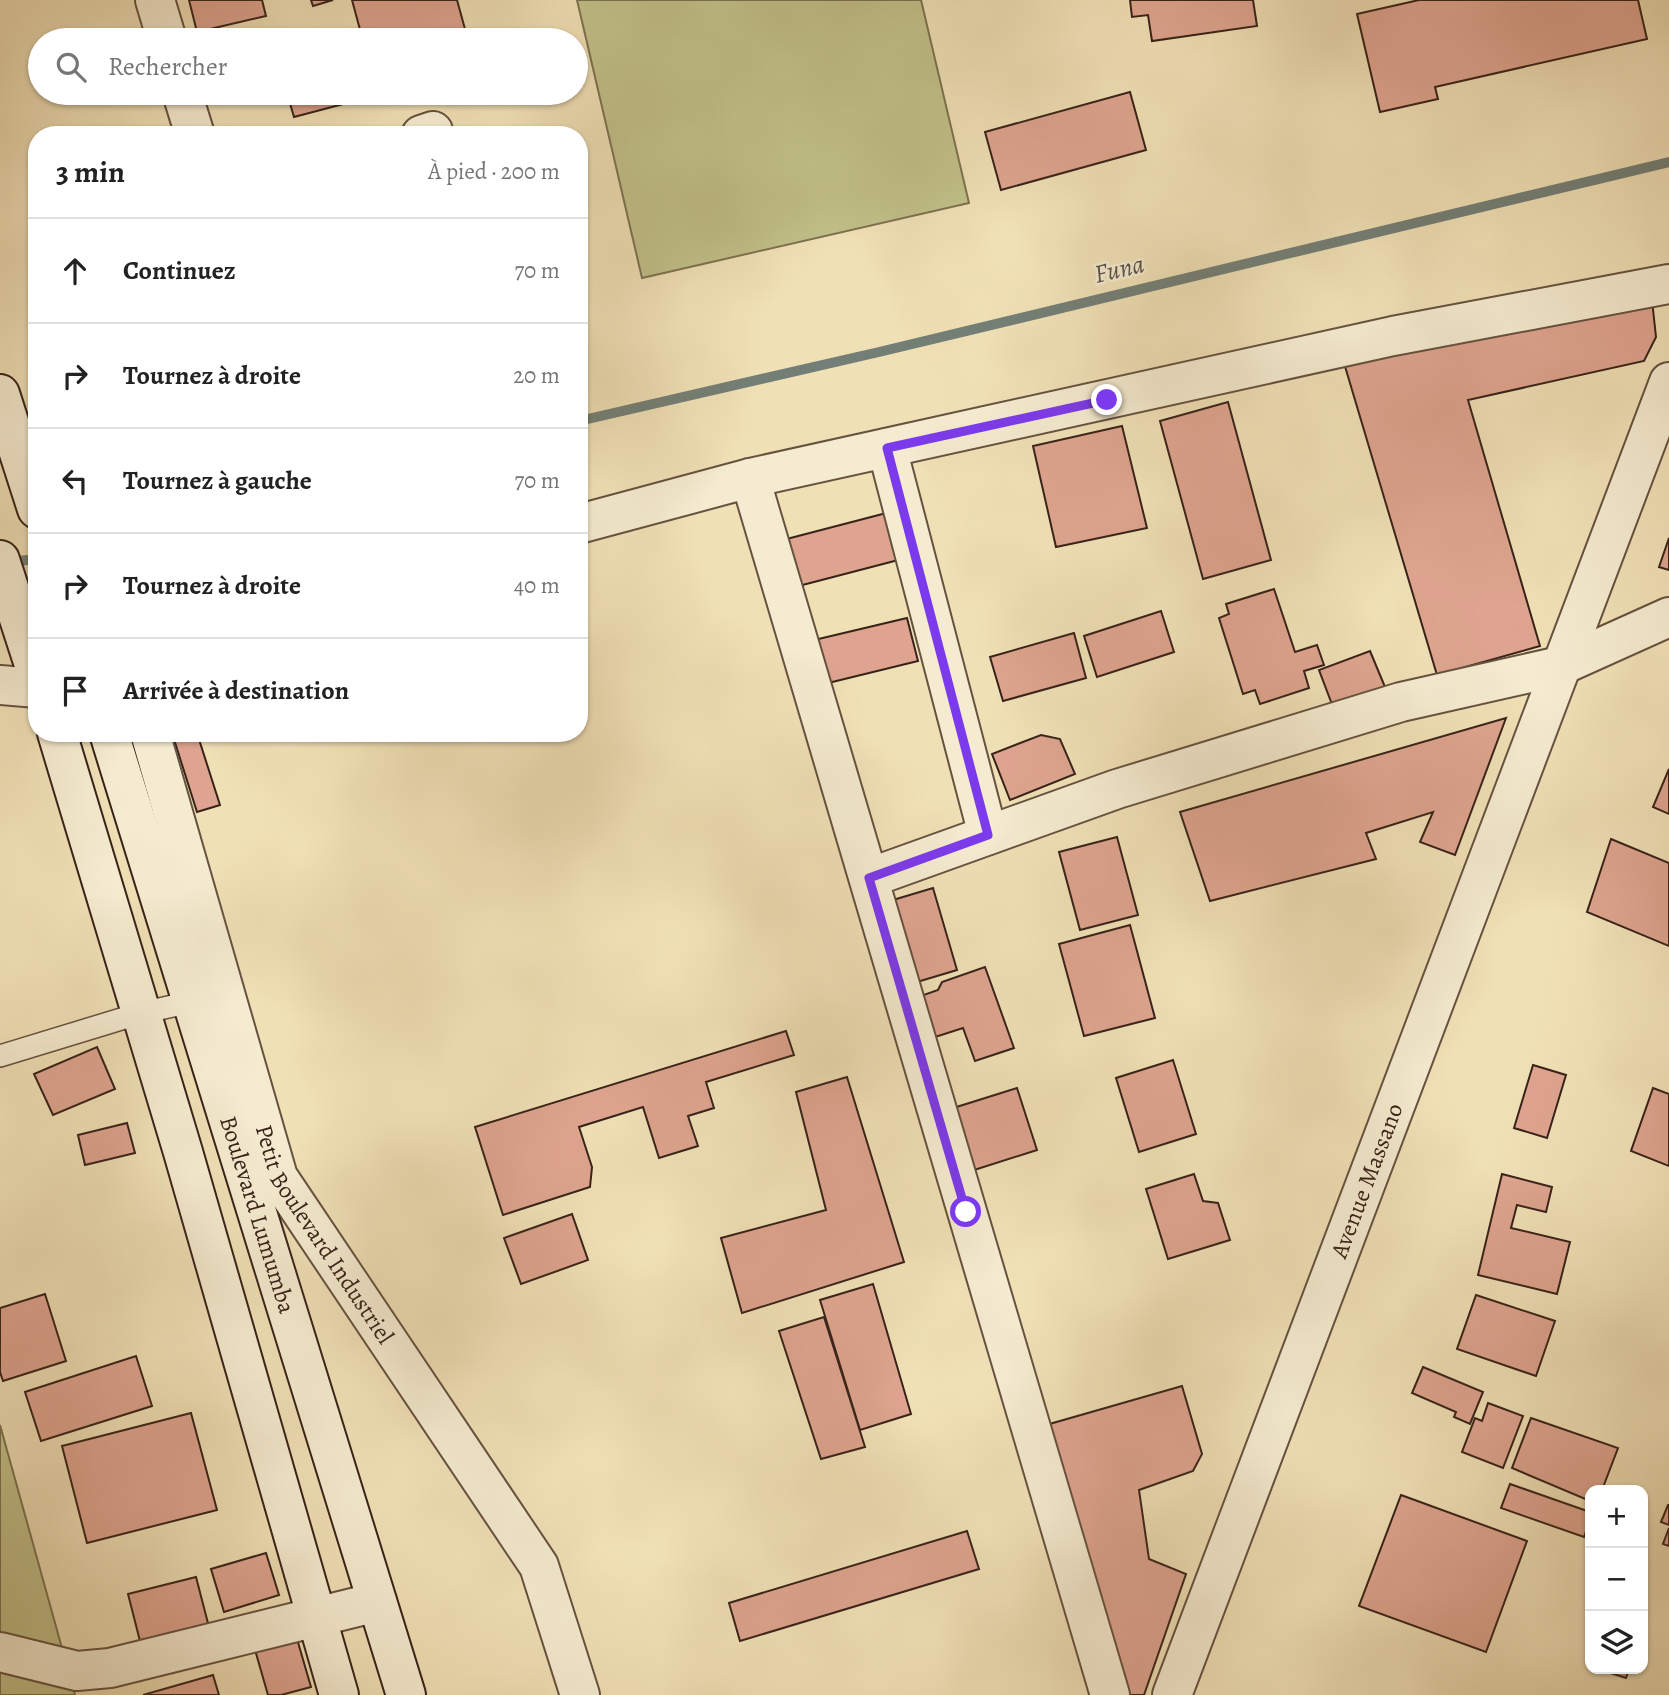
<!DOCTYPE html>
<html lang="fr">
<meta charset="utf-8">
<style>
:root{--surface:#fff;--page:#f2f2f2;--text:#222;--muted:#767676;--line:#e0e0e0}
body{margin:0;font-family:Alegreya,serif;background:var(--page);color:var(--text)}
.controls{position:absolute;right:21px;bottom:21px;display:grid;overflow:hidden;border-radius:14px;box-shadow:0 2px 5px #0004}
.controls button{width:63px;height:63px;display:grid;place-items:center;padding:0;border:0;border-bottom:2px solid var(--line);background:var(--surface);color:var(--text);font:35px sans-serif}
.stop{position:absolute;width:21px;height:21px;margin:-16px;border:5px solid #7c3aed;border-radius:50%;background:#fff}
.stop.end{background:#7c3aed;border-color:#fff;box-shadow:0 2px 7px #0008}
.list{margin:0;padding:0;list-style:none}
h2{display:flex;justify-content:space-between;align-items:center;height:91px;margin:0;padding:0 28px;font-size:30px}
h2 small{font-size:23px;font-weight:400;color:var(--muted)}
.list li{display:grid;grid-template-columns:46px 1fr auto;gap:21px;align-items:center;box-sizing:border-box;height:105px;padding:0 28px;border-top:2px solid var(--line)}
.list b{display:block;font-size:26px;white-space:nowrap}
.list em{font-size:23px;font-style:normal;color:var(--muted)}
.icon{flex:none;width:38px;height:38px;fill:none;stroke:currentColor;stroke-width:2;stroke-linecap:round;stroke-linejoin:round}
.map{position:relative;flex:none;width:1669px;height:1695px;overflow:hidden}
.search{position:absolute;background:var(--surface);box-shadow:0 2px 5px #0004;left:28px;top:28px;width:560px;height:77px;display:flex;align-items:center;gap:18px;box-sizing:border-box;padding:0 24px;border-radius:38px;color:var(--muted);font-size:26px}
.panel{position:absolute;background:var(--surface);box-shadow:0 2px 5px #0004;left:28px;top:126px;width:560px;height:616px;border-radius:28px}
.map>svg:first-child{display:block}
.green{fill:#c1c089;stroke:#7c7251;stroke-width:2}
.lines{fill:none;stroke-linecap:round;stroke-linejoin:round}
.stream{stroke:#737f76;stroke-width:10}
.building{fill:#dea48f;stroke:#382319;stroke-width:2}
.service-casing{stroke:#665240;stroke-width:24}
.minor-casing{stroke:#665240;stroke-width:42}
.secondary-casing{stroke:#382319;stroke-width:42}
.service{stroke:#f5ebd0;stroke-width:21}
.minor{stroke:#f5ebd0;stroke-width:38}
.secondary{stroke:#f5ebd0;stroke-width:38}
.route{stroke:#7c3aed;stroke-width:9}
.labels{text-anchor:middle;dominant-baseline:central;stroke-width:5;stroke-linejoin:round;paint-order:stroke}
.street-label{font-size:24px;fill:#382319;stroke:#f5ebd0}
.water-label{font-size:26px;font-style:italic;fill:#565148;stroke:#f5ebd0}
</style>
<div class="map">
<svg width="1669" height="1695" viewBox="0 0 1669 1695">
<rect width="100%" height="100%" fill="#f0e0b6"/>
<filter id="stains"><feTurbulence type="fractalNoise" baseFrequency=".00286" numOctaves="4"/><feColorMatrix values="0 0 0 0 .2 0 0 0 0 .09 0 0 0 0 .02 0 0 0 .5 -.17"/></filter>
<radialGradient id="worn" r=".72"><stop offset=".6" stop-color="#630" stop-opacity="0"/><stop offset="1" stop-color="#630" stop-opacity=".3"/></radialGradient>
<g class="green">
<path d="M577,0H921L969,203L642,278Z"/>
<path d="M0,1425L75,1695H0Z"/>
</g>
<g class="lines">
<g class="stream">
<path d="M579,421L879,352L1669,162"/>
<path d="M8,562L37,559"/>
</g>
</g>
<g class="building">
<path d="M189,0H262L266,16L197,32Z"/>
<path d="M311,0H333L313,6Z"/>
<path d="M352,0H457L468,40H351L362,37Z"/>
<path d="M1130,0H1253L1257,26L1152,41L1148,15L1132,17Z"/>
<path d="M1419,0H1638L1647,39L1435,87L1438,99L1380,112L1357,14Z"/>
<path d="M1130,92L1146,150L1001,190L985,132Z"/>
<path d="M287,93H385L294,117Z"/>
<path d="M1652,300L1656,337L1644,361L1468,400L1540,646L1437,675L1344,363Z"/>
<path d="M1228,402L1271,560L1203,579L1160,421Z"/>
<path d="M1122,426L1147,528L1056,547L1033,446Z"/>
<path d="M894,511L906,558L791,588L779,541Z"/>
<path d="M1669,538V570L1659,567Z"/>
<path d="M1274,589L1295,652L1317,645L1324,665L1304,671L1309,688L1260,704L1255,690L1243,694L1219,618L1229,614L1226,604Z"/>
<path d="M1161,611L1174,652L1097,677L1084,636Z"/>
<path d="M907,618L918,661L820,685L810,641Z"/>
<path d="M1074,633L1086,678L1003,701L990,657Z"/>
<path d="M1370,651L1385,687L1333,707L1319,670Z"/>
<path d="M1506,718L1455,855L1420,842L1433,812L1366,833L1376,859L1210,901L1180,812Z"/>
<path d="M172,733H197L220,805L197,812Z"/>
<path d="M1041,735L1060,739L1075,774L1010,800L992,754Z"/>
<path d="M1669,769V814L1653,807Z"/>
<path d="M1117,837L1138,915L1080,930L1059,852Z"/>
<path d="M1611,839L1669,863V946L1587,912Z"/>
<path d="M933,888L957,970L917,982L893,900Z"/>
<path d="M1130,925L1155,1018L1084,1036L1059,944Z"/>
<path d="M985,967L1014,1048L975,1061L963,1028L929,1039L915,998L938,990L942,982Z"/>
<path d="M786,1031L794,1055L706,1082L714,1108L688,1116L698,1146L659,1158L643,1107L579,1127L592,1167L590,1187L503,1215L475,1127Z"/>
<path d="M97,1047L115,1089L53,1115L34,1074Z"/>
<path d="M1173,1060L1196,1134L1139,1152L1116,1078Z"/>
<path d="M1533,1065L1566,1075L1547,1138L1514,1128Z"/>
<path d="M847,1077L904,1262L742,1313L721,1238L826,1210L796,1092Z"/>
<path d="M1017,1088L1037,1150L968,1172L947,1110Z"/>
<path d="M1653,1088L1669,1094V1166L1631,1151Z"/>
<path d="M127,1123L135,1153L85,1165L78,1135Z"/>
<path d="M1194,1174L1203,1201L1218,1203L1230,1240L1168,1259L1146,1189Z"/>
<path d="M1502,1174L1552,1187L1546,1212L1517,1205L1511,1228L1570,1242L1557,1294L1478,1275Z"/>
<path d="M572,1214L588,1260L521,1284L504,1238Z"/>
<path d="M873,1284L911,1414L860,1430L820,1300Z"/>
<path d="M45,1294L66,1361L3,1381L0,1372V1308Z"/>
<path d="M1476,1295L1555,1321L1536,1376L1457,1349Z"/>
<path d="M824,1317L865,1447L821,1459L779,1331Z"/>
<path d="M136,1356L152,1406L41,1441L25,1392Z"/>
<path d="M1423,1367L1483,1392L1470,1424L1454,1417L1456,1412L1412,1393Z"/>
<path d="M1182,1386L1202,1454L1193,1471L1139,1490L1149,1559L1186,1574L1144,1695H1126L1046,1425Z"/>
<path d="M1488,1403L1523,1416L1503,1468L1462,1452L1475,1418L1482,1421Z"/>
<path d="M191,1413L217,1510L87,1543L62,1446Z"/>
<path d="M1531,1418L1618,1448L1602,1490H1590V1501L1512,1468Z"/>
<path d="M1510,1484L1590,1512V1520L1584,1537L1501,1508Z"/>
<path d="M1401,1495L1527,1541L1486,1652L1359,1606Z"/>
<path d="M1668,1505H1669V1525L1661,1522Z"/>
<path d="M1669,1528V1546L1663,1544Z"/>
<path d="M967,1531L979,1569L740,1641L729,1603Z"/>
<path d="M266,1553L279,1595L224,1612L211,1569Z"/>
<path d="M196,1577L209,1627L141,1645L128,1594Z"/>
<path d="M295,1632L311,1687L281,1695H268L253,1643Z"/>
<path d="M1598,1669H1629L1626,1678Z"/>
<path d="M213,1675L219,1695H143Z"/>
</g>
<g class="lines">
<defs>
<path id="service" d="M0,1056L141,1013L191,1002"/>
<g id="minor">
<path d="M155,0L167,40"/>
<path d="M182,93L195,135"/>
<path d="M421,135L433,131"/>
<path d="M887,448L988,835"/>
<path d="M750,478L1110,1695"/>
<path d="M579,524L750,478L1393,336L1669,284"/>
<path d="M0,685L37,688"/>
<path id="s1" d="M150,733L278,1177L539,1566L580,1695"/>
<path d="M869,878L1117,789L1401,702L1560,666L1669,617"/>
<path d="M0,1652L77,1671L110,1668L377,1602"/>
<path id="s2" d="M1172,1695L1669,382"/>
</g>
<g id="secondary">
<path d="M0,394L37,509"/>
<path d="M0,560L37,674"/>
<path d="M57,733L183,1152L339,1695"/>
<path id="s3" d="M109,733L406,1695"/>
</g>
</defs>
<use href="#service" class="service-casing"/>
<use href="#minor" class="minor-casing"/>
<use href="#secondary" class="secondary-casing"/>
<use href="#service" class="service"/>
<use href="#minor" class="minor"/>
<use href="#secondary" class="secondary"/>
</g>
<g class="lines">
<path class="route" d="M966,1212L869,878L988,835L887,448L1107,400"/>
</g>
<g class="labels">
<g class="street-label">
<text stroke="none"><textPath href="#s2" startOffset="550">Avenue Massano</textPath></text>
<text stroke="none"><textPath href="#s3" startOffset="504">Boulevard Lumumba</textPath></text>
<text stroke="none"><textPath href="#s1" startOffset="534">Petit Boulevard Industriel</textPath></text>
</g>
<g class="water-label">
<text transform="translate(1119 269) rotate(-13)">Funa</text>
</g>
</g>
<rect width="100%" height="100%" filter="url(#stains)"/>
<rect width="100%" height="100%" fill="url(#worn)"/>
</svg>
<div class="controls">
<button>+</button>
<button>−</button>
<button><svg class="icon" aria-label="layers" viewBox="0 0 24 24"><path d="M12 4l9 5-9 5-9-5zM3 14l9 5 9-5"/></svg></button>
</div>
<div class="stop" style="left:966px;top:1212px"></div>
<div class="stop end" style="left:1107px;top:400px"></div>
<div class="search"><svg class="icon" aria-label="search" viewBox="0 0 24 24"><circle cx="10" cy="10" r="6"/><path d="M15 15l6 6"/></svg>Rechercher</div>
<section class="panel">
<h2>3 min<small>À pied · 200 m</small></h2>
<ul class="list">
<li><svg class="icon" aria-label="ahead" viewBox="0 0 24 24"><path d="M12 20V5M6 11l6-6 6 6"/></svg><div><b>Continuez</b></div><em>70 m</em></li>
<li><svg class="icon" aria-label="right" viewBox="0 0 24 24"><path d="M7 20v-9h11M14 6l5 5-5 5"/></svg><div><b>Tournez à droite</b></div><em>20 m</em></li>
<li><svg class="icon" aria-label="left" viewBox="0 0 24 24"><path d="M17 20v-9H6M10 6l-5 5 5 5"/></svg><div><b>Tournez à gauche</b></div><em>70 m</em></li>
<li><svg class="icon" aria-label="right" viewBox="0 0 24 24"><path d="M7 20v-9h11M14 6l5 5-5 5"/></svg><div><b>Tournez à droite</b></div><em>40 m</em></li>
<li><svg class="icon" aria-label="arrive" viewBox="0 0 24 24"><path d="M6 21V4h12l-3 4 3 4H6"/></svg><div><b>Arrivée à destination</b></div></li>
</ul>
</section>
</div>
